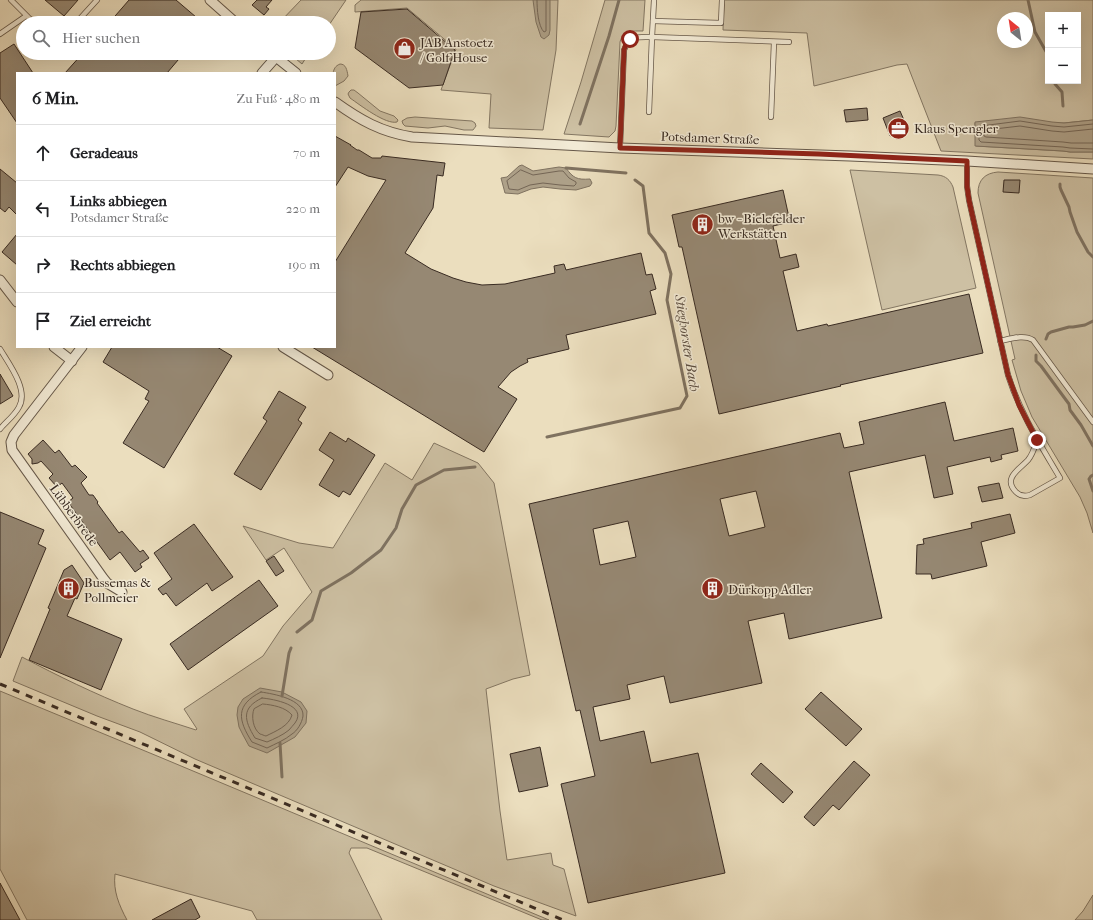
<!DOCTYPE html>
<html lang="de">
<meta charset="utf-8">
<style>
:root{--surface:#fff;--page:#f6f6f6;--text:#202124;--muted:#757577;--line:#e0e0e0}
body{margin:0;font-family:"IM FELL French Canon",serif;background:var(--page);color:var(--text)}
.controls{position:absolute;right:12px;top:12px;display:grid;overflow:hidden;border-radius:0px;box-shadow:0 4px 16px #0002}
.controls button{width:36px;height:36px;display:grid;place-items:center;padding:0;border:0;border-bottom:1px solid var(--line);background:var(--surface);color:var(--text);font:20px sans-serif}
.compass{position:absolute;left:997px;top:12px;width:36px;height:36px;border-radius:50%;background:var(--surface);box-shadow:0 4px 16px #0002;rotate:330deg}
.stop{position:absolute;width:12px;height:12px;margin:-9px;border:3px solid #8f2418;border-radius:50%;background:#fff}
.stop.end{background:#8f2418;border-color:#fff;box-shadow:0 1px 4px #0008}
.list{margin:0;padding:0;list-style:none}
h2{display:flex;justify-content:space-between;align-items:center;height:52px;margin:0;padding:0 16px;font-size:17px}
h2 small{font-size:13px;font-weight:400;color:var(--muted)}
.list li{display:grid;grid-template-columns:26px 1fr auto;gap:12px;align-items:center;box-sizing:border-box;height:56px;padding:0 16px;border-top:1px solid var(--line)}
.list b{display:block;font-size:15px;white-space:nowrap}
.list p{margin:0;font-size:13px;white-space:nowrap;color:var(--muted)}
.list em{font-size:13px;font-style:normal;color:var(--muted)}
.icon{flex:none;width:22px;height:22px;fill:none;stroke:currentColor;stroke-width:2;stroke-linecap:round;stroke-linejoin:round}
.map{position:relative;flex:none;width:1093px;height:920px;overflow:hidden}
.search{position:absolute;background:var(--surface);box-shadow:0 4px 16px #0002;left:16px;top:16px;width:320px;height:44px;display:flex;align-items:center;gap:10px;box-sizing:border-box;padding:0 14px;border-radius:22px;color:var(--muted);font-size:15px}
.panel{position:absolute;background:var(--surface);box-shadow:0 4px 16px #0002;left:16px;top:72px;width:320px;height:276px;border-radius:0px}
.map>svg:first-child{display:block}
.green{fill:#cdc0a3;stroke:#837662;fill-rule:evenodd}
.water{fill:#aea189;stroke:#7f7260}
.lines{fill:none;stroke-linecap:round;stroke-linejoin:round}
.shore{stroke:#746656;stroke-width:1}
.stream{stroke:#7f7260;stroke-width:3}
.building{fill:#968873;stroke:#392b22;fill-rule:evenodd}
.service-casing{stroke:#665849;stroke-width:6}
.minor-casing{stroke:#665849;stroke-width:11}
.service{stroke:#f2ead5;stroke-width:4.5}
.minor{stroke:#f2ead5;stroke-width:9}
.rail{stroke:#392b22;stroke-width:3;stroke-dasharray:7 7;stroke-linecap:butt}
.route{stroke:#8f2418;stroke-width:5}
.labels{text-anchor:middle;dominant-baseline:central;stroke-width:3;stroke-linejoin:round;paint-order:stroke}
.poi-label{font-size:13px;fill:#392b22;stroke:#f2ead5;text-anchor:start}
.street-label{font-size:13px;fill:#392b22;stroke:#f2ead5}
.water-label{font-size:14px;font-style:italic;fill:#5c4e41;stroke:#f2ead5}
</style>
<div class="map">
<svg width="1093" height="920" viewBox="0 0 1093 920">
<rect width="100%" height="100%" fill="#ebdebe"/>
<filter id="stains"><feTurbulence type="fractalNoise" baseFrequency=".005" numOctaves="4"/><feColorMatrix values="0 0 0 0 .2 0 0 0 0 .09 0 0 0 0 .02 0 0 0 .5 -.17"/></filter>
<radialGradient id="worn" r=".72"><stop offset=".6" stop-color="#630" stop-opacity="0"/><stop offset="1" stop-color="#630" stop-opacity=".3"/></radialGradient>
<g class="green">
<path d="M301,0H346L329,25V23H279Z"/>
<path d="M361,0H558L556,50L543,130L489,128L491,94L441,90L456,49L407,8L355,12V5Z"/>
<path d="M605,0H645L643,31C632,31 623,30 620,42L616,126L615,131L609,137L564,134L581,82Z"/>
<path d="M724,0H1093V120L1064,123H975L976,146L1063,151L1070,152H1093V159L941,151L907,64L897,65L814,86L807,33L723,30ZM1048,15H1078V81H1048ZM1003,18H1027V42H1003Z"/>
<path d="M289,53H309L302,64Z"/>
<path d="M340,64C346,64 347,70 348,76L344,81L335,86V73H333C334,69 335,66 340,64Z"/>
<path d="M351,90H354L358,93L380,111L394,116L398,120L397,122C386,125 360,105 350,98L348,94L349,92Z"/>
<path d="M415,117L472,121L475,123L476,126L473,130H464L445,126L428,128L405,126L403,124L402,121L407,118Z"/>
<path d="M850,170L938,175C946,176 950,180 953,187L976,288L882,310Z"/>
<path d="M998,172L1093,178V533L1087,513L1080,497L1032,417L1021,391L1012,360L1015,359L978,193C978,180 985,173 998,172Z"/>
<path d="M434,443L478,463L494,483L530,675L513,679L486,689L500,811L507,860L551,853L553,865L564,869L576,916L494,886L195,759L140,732L97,716L13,681L22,657C58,676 95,694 133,709C153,717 175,723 196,730L197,729L184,709L263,656L283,626L312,592L284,548L266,560L243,526L299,543L333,548L385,463L412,480Z"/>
<path d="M0,691L162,758L549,920H542L367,848H351L349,853L382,920H257L252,911L115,874C113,891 119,905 127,920H27L0,869Z"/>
<path d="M1093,895V920H1075L1083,911Z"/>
</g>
<g class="water">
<path d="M533,0H550V30L549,35L544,39L541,37L536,22Z"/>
<path d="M1020,117L1052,122L1064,123L1093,120V152H1070L1063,151L975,146V122Z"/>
<path d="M522,165L533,171L559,167L566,168C573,178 577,180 590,179L592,183L590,186L576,190L560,189L543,187L531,189L518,194L505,193L501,178L507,177L519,166Z"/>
<path d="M260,688L282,692L301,702L307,711L306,723L295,737L267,753L249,746L243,735L239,727L237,715L238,707L243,699Z"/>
</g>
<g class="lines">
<g class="shore">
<path d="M537,0C537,9 538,26 544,32L546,31V0"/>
<path d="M1093,124L1064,127L1052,126L1020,121L981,126L979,128V140L981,142L1063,147L1070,148L1093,149"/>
<path d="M1093,129L1064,132L1052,131L1020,126L986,130L984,132V136L986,137L1063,142L1071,143H1093"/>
<path d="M521,170L533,175L559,171H563L569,178L576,182V184L574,186L560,185L543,183L530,185L518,190L509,189L507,181Z"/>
<path d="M261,692C274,694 304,699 303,716C302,723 297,731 292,734C285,740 275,744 267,748L252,742C238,720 235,705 261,692Z"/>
<path d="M262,698C273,699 308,705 295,723C293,725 291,728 289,730C283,735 274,739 267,742L255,738C244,720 241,708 262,698Z"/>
<path d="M263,704C273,705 285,707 292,715C289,726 276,731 266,736C265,736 261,734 260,734C253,729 251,716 254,709Z"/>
</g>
<g class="stream">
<path d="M1028,0L1035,32L1048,55"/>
<path d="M1055,81V84L1062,92L1063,106"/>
<path d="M580,124L609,36L619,0"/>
<path d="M566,168L626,173"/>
<path d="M1060,184V187L1061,190L1069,207L1070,212L1077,232L1088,252L1093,257"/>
<path d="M1046,339L1048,334L1051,332L1069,327H1073L1085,325L1093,321"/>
<path d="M1036,355V361L1041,366L1066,400L1069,404L1070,410L1081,425L1093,446"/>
<path d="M547,437L680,408L687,396L667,300L671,274L665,253L649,233L643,186L635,180"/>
<path d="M1093,475L1091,476L1089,479L1093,491"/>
<path d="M297,632L312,620L321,591L351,573L381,550L396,528L402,509L416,485L444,470L475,467"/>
<path d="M282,696L289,653L291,648"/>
<path d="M280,743L282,777"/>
</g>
</g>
<g class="building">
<path d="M45,0H78L64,16Z"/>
<path d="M129,0H176L203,23H109Z"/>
<path d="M257,0H272L266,7L269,9L264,15L252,5Z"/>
<path d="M407,9L455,50L443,85L409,88L355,48L361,12Z"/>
<path d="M14,44L33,73H17V123L0,98V53Z"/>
<path d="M83,53H184L167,73H65Z"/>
<path d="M867,108L868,120L846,122L844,110Z"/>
<path d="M900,111L907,127L897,131L898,133L890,136L883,118Z"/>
<path d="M335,136L351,145H350L357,150H359L372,158H381L382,156L445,163L443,176L437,175L433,208L405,253L431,269L453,278L466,282L482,285L505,284L555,273L554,266L564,264L566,270L641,253L646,275L652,274L656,289L650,291L656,314L566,335L569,349L527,359L528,362L520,366L511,372L498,387L517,399L484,452L312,347H335V262L386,180L368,176L348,167L335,187Z"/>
<path d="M0,169L17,183V215L9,207L5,212L0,208Z"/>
<path d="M1004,180H1020L1019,193L1003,192Z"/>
<path d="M783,190L790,222L773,226L780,258L796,254L799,267L783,271L797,331L827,324L828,326L969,294L983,353L840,385L841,386L719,414L682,247H679L672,215Z"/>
<path d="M17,234V265L2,252Z"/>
<path d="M112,347H217L232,356L164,468L123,443L149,401L145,399L149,391L103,362Z"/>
<path d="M0,374L13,396L0,404Z"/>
<path d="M279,391L306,407L298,420L302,423L261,490L234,474L267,421L263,418Z"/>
<path d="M945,402L954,441L1013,428L1018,451L1001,455L1002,459L991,462L990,457L947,467L953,494L934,498L925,455L849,472L882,618L789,639L784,613L748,621L762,683L670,703L664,676L627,685L630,699L593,707L600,741L644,731L651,763L698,753L725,873L588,903L561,784L595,776L580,710L576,711L529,504L840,433L844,448L864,444L859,422ZM756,491L765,527L729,536L720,499ZM628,521L636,557L600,565L593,529Z"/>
<path d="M330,432L346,442L348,438L375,455L350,495L343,491L339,497L319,485L334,460L319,450Z"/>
<path d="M43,440L55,453L59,450L72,467L75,465L87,477L81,483L89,495H93L98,502L97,503L119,533L122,531L140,552L143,550L149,558L140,564L142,567L135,572L120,552L110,560L68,502L73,498L62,483L57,487L49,478L53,474L41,461L38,463L32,464V459L28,454Z"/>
<path d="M999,483L1003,498L982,502L978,487Z"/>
<path d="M0,512L44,530L38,544L46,548L0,658Z"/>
<path d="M1010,514L1015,533L981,542L987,566L932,579L931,574H916L917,545L924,544L923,539L972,528L971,523Z"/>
<path d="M194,524L233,577L212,591L207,583L176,606L166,593L163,595L158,589L172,579L154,553Z"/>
<path d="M274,556L284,571L276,576L266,561Z"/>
<path d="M72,565L84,583L77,599L75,598L67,616L122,639L101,690L29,660L50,609L48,608L64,570Z"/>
<path d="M259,580L278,606L188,670L170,644Z"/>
<path d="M821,692L862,729L846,746L805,709Z"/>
<path d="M540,747L548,786L519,792L510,754Z"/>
<path d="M854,761L870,775L839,810L833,805L814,826L804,817Z"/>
<path d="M761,763L793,792L783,803L751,774Z"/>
<path d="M0,883L20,920H0Z"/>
<path d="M191,899L200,917L195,920H152Z"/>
</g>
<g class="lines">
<defs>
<g id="service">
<path d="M11,0L34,23"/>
<path d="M654,0L652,37L789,42"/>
<path d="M653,21L721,23L722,0"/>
<path d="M76,23L97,0"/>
<path d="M0,34L26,16"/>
<path d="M771,117L774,42"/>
<path d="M620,148L624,50C630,35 638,37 652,37L649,112"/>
<path d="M967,161V186L969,200L1008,375C1020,413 1040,444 1060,478L1030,495C1024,497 1020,496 1016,492C1002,478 1020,469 1028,460C1033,454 1035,446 1037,440"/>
<path d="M1000,341C1010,339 1024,334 1033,340L1093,422"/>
<path d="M0,349C9,364 29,390 19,407C15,415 6,422 0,429"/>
</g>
<g id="minor">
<path d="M210,0L236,23"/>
<path d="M271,53L296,73"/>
<path d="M262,73L276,57"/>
<path d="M335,102C360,120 381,132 412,137L620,148L850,156L967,161L1093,169"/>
<path d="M0,280L17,302"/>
<path d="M54,347L72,361"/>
<path d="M82,347L14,435L11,442L12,450L103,578L107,583L122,592"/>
<path d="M283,347L328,375"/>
</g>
</defs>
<use href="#service" class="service-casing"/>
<use href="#minor" class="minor-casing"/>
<use href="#service" class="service"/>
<use href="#minor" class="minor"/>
<path class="rail" d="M0,684L563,920"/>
</g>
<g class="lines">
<path class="route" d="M630,39L626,44L624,50L620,148L819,154L967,161V186L969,200L1008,375L1019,405L1037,440"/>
</g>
<defs>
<symbol id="shop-disc" viewBox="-11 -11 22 22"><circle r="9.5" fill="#8f2418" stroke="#f2ead5"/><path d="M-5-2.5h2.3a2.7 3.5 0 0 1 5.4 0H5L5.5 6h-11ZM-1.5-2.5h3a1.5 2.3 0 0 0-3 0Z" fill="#fff"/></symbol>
<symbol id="office-disc" viewBox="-11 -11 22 22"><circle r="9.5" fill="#8f2418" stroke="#f2ead5"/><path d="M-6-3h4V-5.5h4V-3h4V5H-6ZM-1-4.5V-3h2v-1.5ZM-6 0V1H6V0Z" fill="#fff"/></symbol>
<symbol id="building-disc" viewBox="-11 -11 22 22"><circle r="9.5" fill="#8f2418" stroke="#f2ead5"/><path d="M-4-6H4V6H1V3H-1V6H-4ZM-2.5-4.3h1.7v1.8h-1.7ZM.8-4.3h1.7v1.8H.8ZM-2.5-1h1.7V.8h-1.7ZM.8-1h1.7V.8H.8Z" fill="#fff"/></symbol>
</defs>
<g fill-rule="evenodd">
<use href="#shop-disc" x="392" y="36" width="25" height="25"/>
<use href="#office-disc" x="886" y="116" width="25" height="25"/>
<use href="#building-disc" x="690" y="212" width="25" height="25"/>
<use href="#building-disc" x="56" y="576" width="25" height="25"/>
<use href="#building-disc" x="700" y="576" width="25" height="25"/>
</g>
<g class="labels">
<g class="poi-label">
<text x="420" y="42">JAB Anstoetz<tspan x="420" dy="15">/ Golf House</tspan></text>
<text x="914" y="128">Klaus Spengler</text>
<text x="718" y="218">bw - Bielefelder<tspan x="718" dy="15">Werkstätten</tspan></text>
<text x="84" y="582">Bussemas &amp;<tspan x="84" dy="15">Pollmeier</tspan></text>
<text x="728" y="589">Dürkopp Adler</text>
</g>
<g class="street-label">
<text transform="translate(710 138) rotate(2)">Potsdamer Straße</text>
<text transform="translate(74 515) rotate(54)">Lübberbrede</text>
</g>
<g class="water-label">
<text transform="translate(687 343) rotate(81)">Stieghorster Bach</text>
</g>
</g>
<rect width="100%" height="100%" filter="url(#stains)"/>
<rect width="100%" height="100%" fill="url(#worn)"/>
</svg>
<div class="controls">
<button>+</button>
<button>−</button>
</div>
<svg class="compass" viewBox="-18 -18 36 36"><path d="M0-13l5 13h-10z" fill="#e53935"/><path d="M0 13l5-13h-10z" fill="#757577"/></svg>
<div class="stop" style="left:630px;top:39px"></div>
<div class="stop end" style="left:1037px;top:440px"></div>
<div class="search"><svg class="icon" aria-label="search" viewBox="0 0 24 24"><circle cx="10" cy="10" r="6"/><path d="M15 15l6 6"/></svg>Hier suchen</div>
<section class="panel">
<h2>6 Min.<small>Zu Fuß · 480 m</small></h2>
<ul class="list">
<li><svg class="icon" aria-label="ahead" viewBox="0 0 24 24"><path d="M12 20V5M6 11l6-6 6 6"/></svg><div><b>Geradeaus</b></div><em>70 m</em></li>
<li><svg class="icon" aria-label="left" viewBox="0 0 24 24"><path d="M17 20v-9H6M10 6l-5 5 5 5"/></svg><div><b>Links abbiegen</b><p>Potsdamer Straße</p></div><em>220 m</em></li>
<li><svg class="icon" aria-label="right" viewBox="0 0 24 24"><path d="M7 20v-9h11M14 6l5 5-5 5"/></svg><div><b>Rechts abbiegen</b></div><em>190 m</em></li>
<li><svg class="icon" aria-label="arrive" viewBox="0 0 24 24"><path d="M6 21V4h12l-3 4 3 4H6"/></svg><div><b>Ziel erreicht</b></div></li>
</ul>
</section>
</div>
